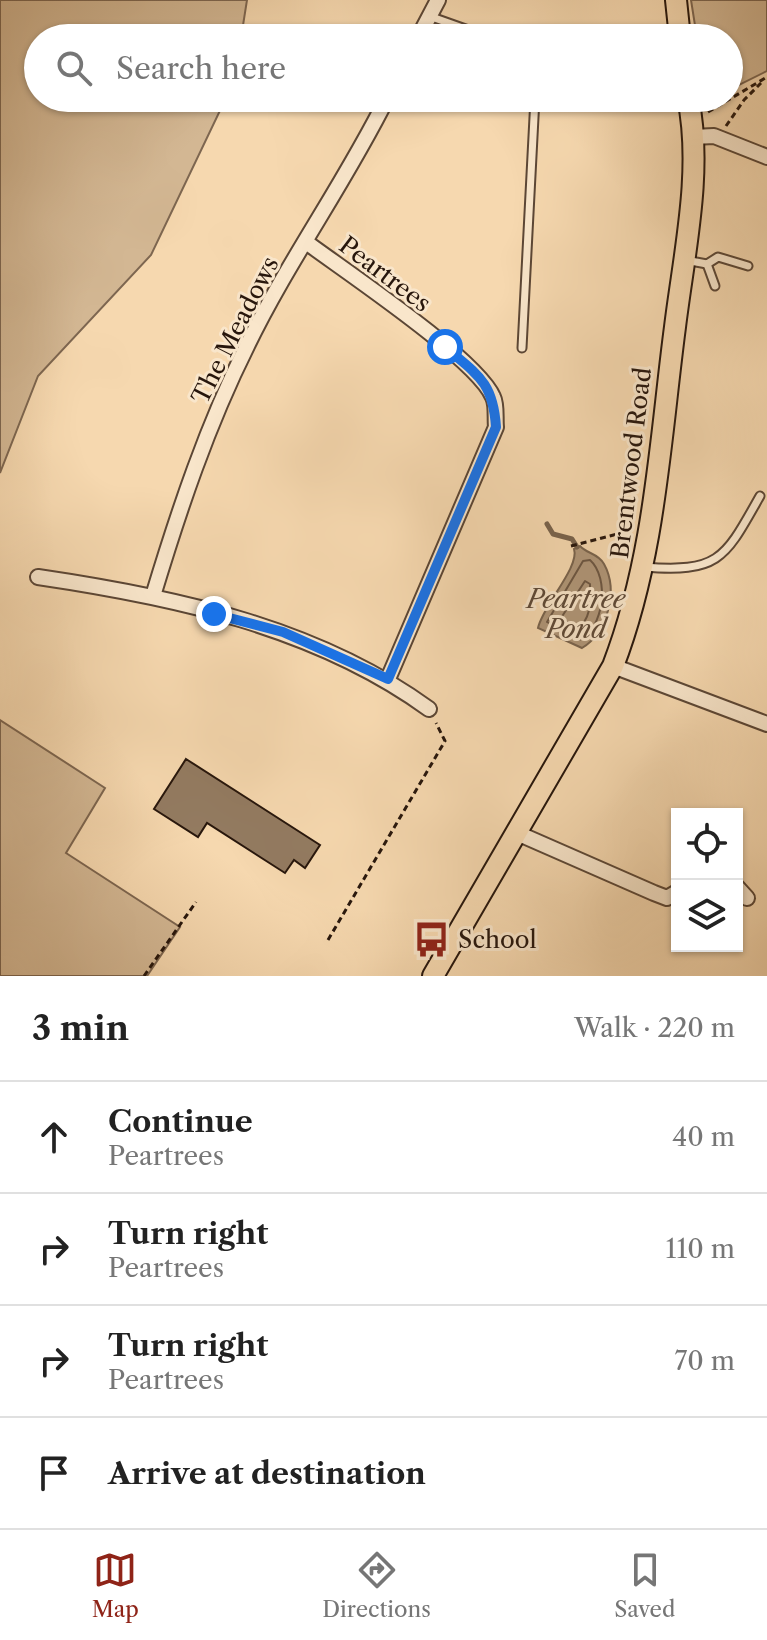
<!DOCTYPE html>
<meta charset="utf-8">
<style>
:root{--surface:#fff;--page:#f2f2f2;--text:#222;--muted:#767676;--line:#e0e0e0;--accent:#8f2418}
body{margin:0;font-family:"Libre Caslon Text",serif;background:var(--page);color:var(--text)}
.controls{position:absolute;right:24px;bottom:24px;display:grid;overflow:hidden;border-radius:0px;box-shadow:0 2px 6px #0004}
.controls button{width:72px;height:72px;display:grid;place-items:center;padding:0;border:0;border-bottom:2px solid var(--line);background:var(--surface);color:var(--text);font:40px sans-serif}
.stop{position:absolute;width:24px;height:24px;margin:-18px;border:6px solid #1a73e8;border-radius:50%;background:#fff}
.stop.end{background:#1a73e8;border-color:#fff;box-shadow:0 2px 8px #0008}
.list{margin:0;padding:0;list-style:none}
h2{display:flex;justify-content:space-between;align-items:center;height:104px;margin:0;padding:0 32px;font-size:34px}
h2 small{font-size:26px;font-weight:400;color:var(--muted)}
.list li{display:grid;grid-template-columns:52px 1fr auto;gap:24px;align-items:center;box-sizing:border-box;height:112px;padding:0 32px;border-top:2px solid var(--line)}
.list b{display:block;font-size:30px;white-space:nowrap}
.list p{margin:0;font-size:26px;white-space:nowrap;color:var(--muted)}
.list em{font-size:26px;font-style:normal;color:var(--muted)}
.icon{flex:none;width:44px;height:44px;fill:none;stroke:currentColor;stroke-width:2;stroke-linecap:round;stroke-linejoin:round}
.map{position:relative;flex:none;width:767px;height:976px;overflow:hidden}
.search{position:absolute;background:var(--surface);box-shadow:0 2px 6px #0004;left:24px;right:24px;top:24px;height:88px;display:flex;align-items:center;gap:20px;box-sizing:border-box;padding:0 28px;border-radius:44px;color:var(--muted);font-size:30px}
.sheet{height:552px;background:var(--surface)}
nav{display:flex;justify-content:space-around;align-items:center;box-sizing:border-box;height:112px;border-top:2px solid var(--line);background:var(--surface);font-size:22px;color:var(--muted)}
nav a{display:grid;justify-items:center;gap:4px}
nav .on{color:var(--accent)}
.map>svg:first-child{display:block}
.green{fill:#d3b793;stroke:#7d6650;stroke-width:2}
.water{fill:#b09678;stroke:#79634d;stroke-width:2}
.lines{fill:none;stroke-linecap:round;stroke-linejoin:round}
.shore{stroke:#6c5642;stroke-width:2}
.stream{stroke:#79634d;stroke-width:5}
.building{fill:#937b61;stroke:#27160c;stroke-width:2}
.lane-casing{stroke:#5b4635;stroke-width:11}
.street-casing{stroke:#5b4635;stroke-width:18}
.primary-casing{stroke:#27160c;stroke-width:24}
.path{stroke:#27160c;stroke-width:3;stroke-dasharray:6 4;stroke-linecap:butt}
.lane{stroke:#f9e6cb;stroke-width:7}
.street{stroke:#f9e6cb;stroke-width:14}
.primary{stroke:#f6d8af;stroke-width:20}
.route{stroke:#1a73e8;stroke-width:10}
.labels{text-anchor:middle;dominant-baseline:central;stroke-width:6;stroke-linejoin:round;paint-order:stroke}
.street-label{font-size:24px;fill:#27160c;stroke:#f9e6cb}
.poi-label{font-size:24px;fill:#27160c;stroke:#f9e6cb;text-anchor:start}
.water-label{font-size:26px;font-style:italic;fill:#5e4937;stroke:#f9e6cb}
</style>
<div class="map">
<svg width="767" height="976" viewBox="0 0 767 976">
<rect width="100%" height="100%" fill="#f6d8af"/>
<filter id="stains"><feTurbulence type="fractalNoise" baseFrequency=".0025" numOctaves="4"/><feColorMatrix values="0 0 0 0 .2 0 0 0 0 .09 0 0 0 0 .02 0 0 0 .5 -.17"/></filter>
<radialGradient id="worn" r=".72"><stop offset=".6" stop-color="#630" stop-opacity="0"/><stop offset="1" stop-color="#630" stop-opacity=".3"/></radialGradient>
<g class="green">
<path d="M0,0H247L241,38H38V98H226L151,255L38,376L0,473Z"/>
<path d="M691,0H767V71L729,90V38H697Z"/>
<path d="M0,720L105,788L66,853L180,927L147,976H0Z"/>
</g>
<path class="water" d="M580,546C587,554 598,553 604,564C619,591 607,633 582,648L538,628C543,605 580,567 574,549Z"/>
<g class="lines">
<g class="shore">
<path d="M590,560C610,578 604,629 579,640L547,622L583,561Z"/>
<path d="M585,581L590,584C590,601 592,619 577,629L561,618Z"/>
</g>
<path class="stream" d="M547,524L553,534L572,539L577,547"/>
</g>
<path class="building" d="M186,759L320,845L305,868L294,860L285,873L207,823L198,837L154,809Z"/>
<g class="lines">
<defs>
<g id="lane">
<path d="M429,16L491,38"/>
<path d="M685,260L707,264L718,257L748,266"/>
<path d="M707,264L715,286"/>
<path d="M522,348L535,98"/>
<path d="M644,567C720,573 725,558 760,496"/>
</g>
<g id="street">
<path d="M418,38L438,0"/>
<path d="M693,137L714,136L767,157"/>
<path d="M306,242C345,271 477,359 493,397C497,405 495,418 496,427L388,679"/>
<path d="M38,577C174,597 316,627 429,709"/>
<path d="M153,596C179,510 207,426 247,346C288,261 345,183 387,98"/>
<path d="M613,666L767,724"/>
<path d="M517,833L654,893L667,898L677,892"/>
<path d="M737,887L747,898"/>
</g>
<g id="primary">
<path d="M676,0L680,38"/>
<path d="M433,976L613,666C655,557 660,441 675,327C684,253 703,171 688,98"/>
</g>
</defs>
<use href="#lane" class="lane-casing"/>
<use href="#street" class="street-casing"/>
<use href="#primary" class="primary-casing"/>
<g class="path">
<path d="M708,112L767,77"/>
<path d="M726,126L744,100L761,83"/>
<path d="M571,546L621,533"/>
<path d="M328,940L445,741L436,723"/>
<path d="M144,976L196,902"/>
</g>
<use href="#lane" class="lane"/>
<use href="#street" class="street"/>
<use href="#primary" class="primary"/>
</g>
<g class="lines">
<path class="route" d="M214,614L283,632L388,679L496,427C493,382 478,375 445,347"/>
</g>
<defs>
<symbol id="bus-bare" viewBox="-9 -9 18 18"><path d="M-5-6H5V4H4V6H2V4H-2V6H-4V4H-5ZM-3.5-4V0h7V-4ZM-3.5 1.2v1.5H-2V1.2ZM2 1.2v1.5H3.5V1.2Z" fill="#8f2418" stroke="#f9e6cb" stroke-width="2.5" paint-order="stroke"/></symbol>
</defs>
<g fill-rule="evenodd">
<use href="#bus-bare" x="406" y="914" width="51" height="51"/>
</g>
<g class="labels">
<g class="street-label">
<text transform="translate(385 274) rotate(37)">Peartrees</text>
<text transform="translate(235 330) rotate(-63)">The Meadows</text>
<text transform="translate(631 463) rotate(-83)">Brentwood Road</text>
</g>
<g class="poi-label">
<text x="458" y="939">School</text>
</g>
<g class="water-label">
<text x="576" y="599">Peartree<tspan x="576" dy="30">Pond</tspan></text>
</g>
</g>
<rect width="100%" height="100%" filter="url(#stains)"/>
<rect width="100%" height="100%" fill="url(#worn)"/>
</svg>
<div class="controls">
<button><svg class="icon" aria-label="locate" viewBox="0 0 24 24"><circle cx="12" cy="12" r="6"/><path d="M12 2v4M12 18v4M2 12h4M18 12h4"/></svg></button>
<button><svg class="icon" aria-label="layers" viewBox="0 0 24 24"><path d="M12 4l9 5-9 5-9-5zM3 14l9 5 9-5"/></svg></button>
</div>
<div class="stop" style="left:445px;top:347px"></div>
<div class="stop end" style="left:214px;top:614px"></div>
<div class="search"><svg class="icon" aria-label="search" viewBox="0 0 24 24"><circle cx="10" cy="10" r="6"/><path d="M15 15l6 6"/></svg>Search here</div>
</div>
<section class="sheet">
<h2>3 min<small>Walk · 220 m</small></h2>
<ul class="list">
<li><svg class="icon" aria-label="ahead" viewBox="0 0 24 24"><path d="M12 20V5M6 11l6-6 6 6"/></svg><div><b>Continue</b><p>Peartrees</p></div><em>40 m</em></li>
<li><svg class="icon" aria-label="right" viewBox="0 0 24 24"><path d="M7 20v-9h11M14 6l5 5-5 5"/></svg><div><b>Turn right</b><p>Peartrees</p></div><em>110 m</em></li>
<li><svg class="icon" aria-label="right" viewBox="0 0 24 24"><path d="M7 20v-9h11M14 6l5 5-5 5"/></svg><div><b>Turn right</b><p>Peartrees</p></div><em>70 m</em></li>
<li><svg class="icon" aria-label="arrive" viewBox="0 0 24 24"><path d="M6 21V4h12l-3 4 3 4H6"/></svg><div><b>Arrive at destination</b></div></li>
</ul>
</section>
<nav>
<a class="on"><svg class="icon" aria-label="map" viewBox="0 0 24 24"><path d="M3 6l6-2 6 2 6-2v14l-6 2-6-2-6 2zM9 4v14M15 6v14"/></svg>Map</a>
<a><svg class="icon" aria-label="directions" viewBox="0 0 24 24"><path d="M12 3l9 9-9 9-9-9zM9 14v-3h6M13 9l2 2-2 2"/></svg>Directions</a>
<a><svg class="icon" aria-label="saved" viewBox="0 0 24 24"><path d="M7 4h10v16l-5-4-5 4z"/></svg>Saved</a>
</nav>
